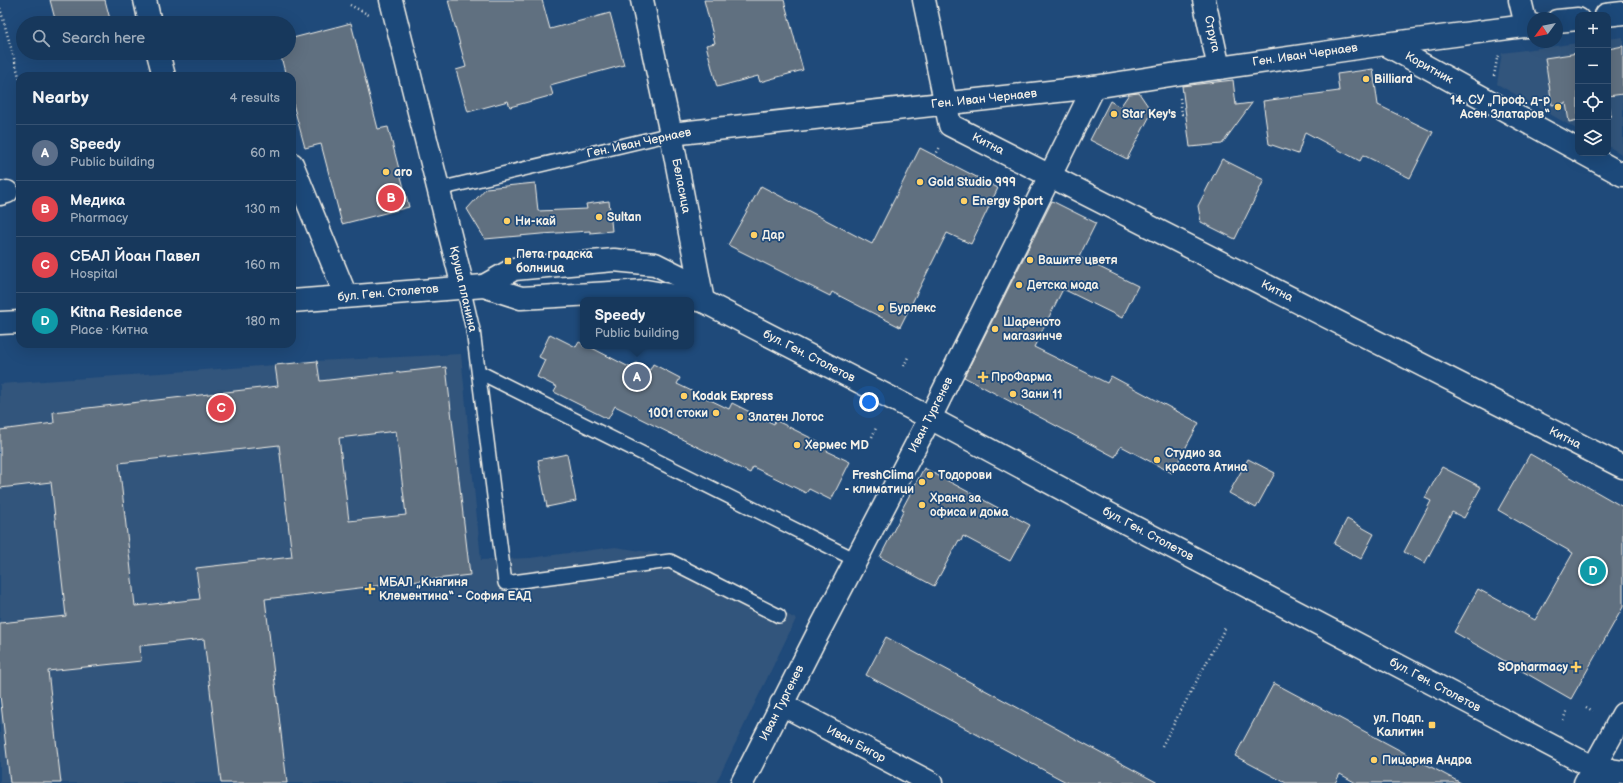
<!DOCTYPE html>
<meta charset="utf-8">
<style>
:root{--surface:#17385c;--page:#244365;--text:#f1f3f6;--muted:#9eacbb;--line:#365272;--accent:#e69b98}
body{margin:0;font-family:"Balsamiq Sans",sans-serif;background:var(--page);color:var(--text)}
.controls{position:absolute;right:12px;top:12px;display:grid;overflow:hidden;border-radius:8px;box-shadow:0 4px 16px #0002}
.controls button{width:36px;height:36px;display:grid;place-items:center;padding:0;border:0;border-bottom:1px solid var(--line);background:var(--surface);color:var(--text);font:20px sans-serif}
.compass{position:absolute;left:1527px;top:12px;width:36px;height:36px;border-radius:50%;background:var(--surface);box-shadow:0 4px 16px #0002;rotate:237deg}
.you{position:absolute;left:869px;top:402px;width:14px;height:14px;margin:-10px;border:3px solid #fff;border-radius:50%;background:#1a73e8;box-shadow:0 0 0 6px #1a73e833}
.badge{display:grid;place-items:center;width:26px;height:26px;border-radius:50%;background:var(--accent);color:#fff;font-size:13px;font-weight:700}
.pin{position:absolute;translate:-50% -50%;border:2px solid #fff;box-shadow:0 1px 4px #0006}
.popup{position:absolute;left:580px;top:297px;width:114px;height:52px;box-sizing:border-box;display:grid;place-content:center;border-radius:8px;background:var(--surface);filter:drop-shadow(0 1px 3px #0005);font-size:13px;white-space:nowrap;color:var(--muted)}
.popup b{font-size:15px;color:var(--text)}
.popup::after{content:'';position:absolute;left:50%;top:100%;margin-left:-8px;border:8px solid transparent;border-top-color:var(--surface)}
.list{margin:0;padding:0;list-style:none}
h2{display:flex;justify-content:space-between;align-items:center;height:52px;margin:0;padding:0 16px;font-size:17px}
h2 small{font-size:13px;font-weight:400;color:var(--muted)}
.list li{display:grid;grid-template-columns:26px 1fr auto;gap:12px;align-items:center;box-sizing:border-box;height:56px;padding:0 16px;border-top:1px solid var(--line)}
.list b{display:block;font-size:15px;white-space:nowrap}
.list p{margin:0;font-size:13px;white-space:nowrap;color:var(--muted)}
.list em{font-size:13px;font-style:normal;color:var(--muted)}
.icon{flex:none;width:22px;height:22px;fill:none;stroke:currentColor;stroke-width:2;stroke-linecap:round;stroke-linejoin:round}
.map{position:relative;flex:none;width:1623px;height:783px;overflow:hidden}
.search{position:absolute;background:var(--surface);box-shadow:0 4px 16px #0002;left:16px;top:16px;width:280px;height:44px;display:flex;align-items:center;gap:10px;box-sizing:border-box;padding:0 14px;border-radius:22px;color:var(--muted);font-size:15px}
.panel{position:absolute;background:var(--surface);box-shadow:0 4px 16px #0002;left:16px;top:72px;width:280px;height:276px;border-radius:12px}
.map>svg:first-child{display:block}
.built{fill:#32557c}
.building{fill:#606f80;stroke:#f4f1e8;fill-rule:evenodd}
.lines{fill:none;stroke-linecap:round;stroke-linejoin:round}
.lane-casing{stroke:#f4f1e8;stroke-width:16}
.street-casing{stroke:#f4f1e8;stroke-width:25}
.secondary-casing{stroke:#f4f1e8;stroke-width:25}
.path{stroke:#f4f1e8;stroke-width:2.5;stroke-dasharray:1 3;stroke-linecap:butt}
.lane{stroke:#1f4a7a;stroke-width:13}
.street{stroke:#1f4a7a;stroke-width:22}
.secondary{stroke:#1f4a7a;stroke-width:22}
.poi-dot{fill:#ffd166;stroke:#1f4a7a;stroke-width:1.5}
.labels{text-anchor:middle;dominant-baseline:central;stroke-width:3.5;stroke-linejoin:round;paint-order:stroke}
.street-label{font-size:12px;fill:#f4f1e8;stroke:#1f4a7a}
.poi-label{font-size:12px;font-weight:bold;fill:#f4f1e8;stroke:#1f4a7a;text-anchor:start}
</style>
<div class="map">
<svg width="1623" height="783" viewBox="0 0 1623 783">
<rect width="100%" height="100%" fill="#1f4a7a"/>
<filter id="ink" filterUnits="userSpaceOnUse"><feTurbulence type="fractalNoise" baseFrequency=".025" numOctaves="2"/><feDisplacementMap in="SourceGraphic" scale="8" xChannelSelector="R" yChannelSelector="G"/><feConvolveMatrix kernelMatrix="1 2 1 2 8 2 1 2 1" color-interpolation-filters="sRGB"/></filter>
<g filter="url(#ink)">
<g class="built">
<path d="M1623,37V155L1608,146V39Z"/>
<path d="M1578,43V130L1497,84L1502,53Z"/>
<path d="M461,354L481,560L530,558L615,547L675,556L796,619L716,783H0V384L275,365L317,361Z"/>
</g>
<g class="building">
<path d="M50,0H105L111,23H56Z"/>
<path d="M448,0H542L550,29L610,13L624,65L550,85L553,95L510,107L508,101L468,112L456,70L466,67Z"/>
<path d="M704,0H784L803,70L760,82L758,76L717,87L706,45L715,43Z"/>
<path d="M351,23L378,129L388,127L409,207L342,224L321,144L305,148L292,100V76H286L280,53H289V39Z"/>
<path d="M1623,46V94L1608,96L1611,116H1608V49Z"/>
<path d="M1578,53V120L1569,122L1566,103L1552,105L1545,58Z"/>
<path d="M1373,69L1378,105L1433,132L1410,178L1363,155L1360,161L1305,132L1298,154L1269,144L1263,101L1339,91L1337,74Z"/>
<path d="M1233,80L1236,105L1252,103L1222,144L1190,147L1182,86Z"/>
<path d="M1139,93L1152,112L1127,159L1090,140L1110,101L1120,107L1129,94Z"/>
<path d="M920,148L998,188L971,244L947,233L900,327L832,292L830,296L728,245L761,186L872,244Z"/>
<path d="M1222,159L1264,180L1235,239L1201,222L1198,206Z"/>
<path d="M535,183L538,211L587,209L586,204L609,201L612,231L590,233V231L541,234L485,239L467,209L486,188Z"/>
<path d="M1052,201L1096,223L1079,257L1138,286L1122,318L1063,289L1034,347L1107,383L1111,376L1199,423L1172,473L1121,446L1115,457L964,377Z"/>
<path d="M550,334L576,347L579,342L583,344V346H588L633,369L636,363L650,370L653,364L680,378L677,384L729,409L732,403L774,424L775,420L829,447L827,451L850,462L831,500L809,489L806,493L753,467L750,473L615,406L608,419L554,392L557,387L537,377L545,360L539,357Z"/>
<path d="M317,361L320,381L446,367L470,575L265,599L287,783H221L204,639L140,646L141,661L48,671L61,783H10L0,695V623L66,616L51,482L0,488V430L54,423L53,412L278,386L275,365ZM396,431L406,515L349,521L339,438ZM279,445L292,557L196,568L200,599L135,606L119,463Z"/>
<path d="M567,454L576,501L547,507L538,460Z"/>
<path d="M1530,454L1623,507V607L1571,699L1454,632L1478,589L1535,620L1573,553L1498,510Z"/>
<path d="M1248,459L1275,473L1256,508L1229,493Z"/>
<path d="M1442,467L1481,487L1464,518L1452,512L1425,563L1404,552L1431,501L1425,498Z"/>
<path d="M924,468L1030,525L1010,561L963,536L961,541L959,540L934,586L880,557L904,510L902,509Z"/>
<path d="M1347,519L1374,534L1361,559L1334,544Z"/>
<path d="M886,637L1158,783H1068L948,719L866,675Z"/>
<path d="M1274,683L1461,783H1356L1340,774L1335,783H1286L1235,756Z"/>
</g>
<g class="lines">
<defs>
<g id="lane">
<path d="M439,189L671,134"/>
<path d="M463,287L473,330L505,583L670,561L779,616"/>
<path d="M479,372L856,560"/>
</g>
<g id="street">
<path d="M145,0L150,23"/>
<path d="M391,0L463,287"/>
<path d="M642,0L671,134L703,301"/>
<path d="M924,0L950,125L1623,467"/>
<path d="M1204,0L1219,68"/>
<path d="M1520,0L1526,25"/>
<path d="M1606,15L1623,13"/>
<path d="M1557,21L1578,19"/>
<path d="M1385,44L1578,150"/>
<path d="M158,53L164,76"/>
<path d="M671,134L1094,87L1177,74L1385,44L1533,25"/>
<path d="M1583,153L1623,175"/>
<path d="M292,164L346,296"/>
<path d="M0,194L7,192"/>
<path d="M781,704L931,783"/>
<path d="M742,783L817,635L930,418L1094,87"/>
</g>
<g id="secondary">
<path d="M484,286L514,269L614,260L655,264L681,277L703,301"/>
<path d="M292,301L484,286L521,298L646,291L703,301L930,418L1094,506L1594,768L1608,783"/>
<path d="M0,323L20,322"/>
<path d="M1594,768L1623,772"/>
<path d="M1585,783L1623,714"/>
</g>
</defs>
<use href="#lane" class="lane-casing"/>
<use href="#street" class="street-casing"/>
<use href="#secondary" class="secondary-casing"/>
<g class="path">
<path d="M350,5L369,15"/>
<path d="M0,8L20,80"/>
<path d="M1494,76L1497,59L1500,54"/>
<path d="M1180,98L1182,114L1186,113"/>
<path d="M935,156L940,147"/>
<path d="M904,366L908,357"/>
<path d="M872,437L876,428"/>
<path d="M1586,707L1593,711"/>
<path d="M1563,720L1567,710"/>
<path d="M1162,746L1225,628"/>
</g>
<use href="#lane" class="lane"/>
<use href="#street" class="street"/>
<use href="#secondary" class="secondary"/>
</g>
</g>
<g class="poi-dot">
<circle cx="1366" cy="79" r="4"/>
<circle cx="1558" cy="107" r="4"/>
<circle cx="1114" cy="114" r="4"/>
<circle cx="386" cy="172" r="4"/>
<circle cx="920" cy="182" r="4"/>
<circle cx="964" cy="201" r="4"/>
<circle cx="599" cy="217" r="4"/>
<circle cx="507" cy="221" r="4"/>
<circle cx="754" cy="235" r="4"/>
<circle cx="1030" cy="260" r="4"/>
<rect x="504" y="257" width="8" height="8" rx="2"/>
<circle cx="1019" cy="285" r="4"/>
<circle cx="881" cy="308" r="4"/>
<circle cx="995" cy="329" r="4"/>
<path d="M981 371h4v4h4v4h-4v4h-4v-4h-4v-4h4z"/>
<circle cx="1013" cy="394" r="4"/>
<circle cx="684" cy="396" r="4"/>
<circle cx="716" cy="413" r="4"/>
<circle cx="740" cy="417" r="4"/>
<circle cx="797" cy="445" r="4"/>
<circle cx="1157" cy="460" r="4"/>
<circle cx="930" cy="475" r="4"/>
<circle cx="922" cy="482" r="4"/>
<circle cx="922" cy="505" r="4"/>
<path d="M368 583h4v4h4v4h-4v4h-4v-4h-4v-4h4z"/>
<path d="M1574 661h4v4h4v4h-4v4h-4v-4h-4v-4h4z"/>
<rect x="1428" y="721" width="8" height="8" rx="2"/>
<circle cx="1374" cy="760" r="4"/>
</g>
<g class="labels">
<g class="street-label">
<text transform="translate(1212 34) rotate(78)">Струга</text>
<text transform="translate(1305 55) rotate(-8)">Ген. Иван Чернаев</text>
<text transform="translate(1429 68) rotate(29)">Коритник</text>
<text transform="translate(984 99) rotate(-6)">Ген. Иван Чернаев</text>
<text transform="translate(639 143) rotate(-12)">Ген. Иван Чернаев</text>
<text transform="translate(988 144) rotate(27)">Китна</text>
<text transform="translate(681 186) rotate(79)">Беласица</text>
<text transform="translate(463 289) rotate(77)">Круша планина</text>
<text transform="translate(1277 291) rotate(27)">Китна</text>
<text transform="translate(388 293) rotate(-5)">бул. Ген. Столетов</text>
<text transform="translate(809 356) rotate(27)">бул. Ген. Столетов</text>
<text transform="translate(931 415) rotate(-63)">Иван Тургенев</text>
<text transform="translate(1565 438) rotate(27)">Китна</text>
<text transform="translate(1148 534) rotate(28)">бул. Ген. Столетов</text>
<text transform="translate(1435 685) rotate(28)">бул. Ген. Столетов</text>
<text transform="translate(782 703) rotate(-63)">Иван Тургенев</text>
<text transform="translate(856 744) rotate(28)">Иван Бигор</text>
</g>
<g class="poi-label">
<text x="1374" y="79">Billiard</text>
<text x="1550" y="100" text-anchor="end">14. СУ „Проф. д-р<tspan x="1550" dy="14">Асен Златаров“</tspan></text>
<text x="1122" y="114">Star Key's</text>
<text x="394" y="172">aro</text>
<text x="928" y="182">Gold Studio 999</text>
<text x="972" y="201">Energy Sport</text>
<text x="607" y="217">Sultan</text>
<text x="515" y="221">Ни-кай</text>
<text x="762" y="235">Дар</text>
<text x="516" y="254">Пета градска<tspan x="516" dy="14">болница</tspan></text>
<text x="1038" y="260">Вашите цветя</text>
<text x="1027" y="285">Детска мода</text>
<text x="889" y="308">Бурлекс</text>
<text x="1003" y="322">Шареното<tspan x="1003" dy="14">магазинче</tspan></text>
<text x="991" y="377">ПроФарма</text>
<text x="1021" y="394">Зани 11</text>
<text x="692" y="396">Kodak Express</text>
<text x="708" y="413" text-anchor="end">1001 стоки</text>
<text x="748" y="417">Златен Лотос</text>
<text x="805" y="445">Хермес MD</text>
<text x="1165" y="453">Студио за<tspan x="1165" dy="14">красота Атина</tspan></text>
<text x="914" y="475" text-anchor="end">FreshClima<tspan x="914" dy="14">- климатици</tspan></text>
<text x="938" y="475">Тодорови</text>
<text x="930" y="498">Храна за<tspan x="930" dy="14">офиса и дома</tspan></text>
<text x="379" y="582">МБАЛ „Княгиня<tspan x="379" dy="14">Клементина“ - София ЕАД</tspan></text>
<text x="1568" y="667" text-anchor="end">SOpharmacy</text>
<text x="1424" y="718" text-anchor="end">ул. Подп.<tspan x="1424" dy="14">Калитин</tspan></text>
<text x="1382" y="760">Пицария Андра</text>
</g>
</g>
</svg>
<div class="controls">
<button>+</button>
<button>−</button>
<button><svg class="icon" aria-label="locate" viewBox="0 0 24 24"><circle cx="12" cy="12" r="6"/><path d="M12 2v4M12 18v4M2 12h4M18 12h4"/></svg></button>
<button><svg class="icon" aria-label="layers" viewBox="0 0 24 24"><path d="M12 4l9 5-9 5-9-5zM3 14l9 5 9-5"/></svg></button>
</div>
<svg class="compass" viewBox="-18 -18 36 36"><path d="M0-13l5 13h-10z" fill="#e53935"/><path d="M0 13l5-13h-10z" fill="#9eacbb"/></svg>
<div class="you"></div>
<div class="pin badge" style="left:637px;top:377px;background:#5c6f8a">A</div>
<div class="popup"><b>Speedy</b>Public building</div>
<div class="pin badge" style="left:391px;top:198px;background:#e0444e">B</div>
<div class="pin badge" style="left:221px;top:408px;background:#e0444e">C</div>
<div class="pin badge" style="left:1593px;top:571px;background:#0f9aa8">D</div>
<div class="search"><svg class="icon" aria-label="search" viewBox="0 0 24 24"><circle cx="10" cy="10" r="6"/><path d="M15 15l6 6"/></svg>Search here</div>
<section class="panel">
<h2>Nearby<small>4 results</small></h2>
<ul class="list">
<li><span class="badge" style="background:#5c6f8a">A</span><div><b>Speedy</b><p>Public building</p></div><em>60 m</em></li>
<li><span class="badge" style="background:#e0444e">B</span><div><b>Медика</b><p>Pharmacy</p></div><em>130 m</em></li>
<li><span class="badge" style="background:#e0444e">C</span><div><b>СБАЛ Йоан Павел</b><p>Hospital</p></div><em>160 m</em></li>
<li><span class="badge" style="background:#0f9aa8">D</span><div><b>Kitna Residence</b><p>Place · Китна</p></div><em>180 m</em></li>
</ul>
</section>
</div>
